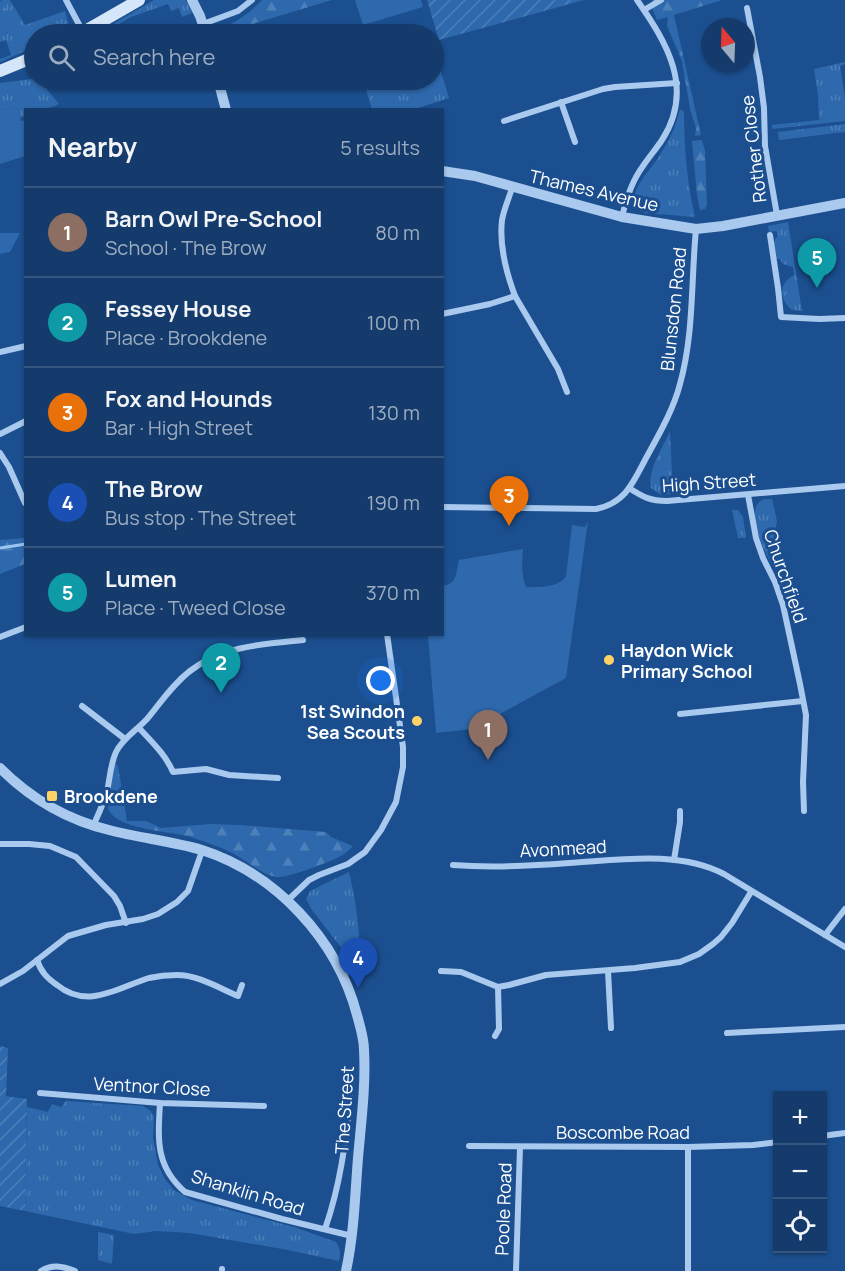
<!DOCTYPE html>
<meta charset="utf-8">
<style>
:root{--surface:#143b6b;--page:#214673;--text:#f1f3f6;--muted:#9dadc1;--line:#33557e;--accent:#bca0f2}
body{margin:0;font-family:Manrope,sans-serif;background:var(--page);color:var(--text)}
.controls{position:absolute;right:18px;bottom:18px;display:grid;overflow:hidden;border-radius:0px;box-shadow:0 2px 4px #0004}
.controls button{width:54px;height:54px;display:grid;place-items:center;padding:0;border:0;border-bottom:2px solid var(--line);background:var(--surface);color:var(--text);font:30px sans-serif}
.compass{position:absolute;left:701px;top:18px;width:54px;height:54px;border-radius:50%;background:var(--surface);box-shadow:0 2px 4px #0004;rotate:341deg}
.you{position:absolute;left:381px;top:681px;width:21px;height:21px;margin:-15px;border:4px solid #fff;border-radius:50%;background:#1a73e8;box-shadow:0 0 0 9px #1a73e833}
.badge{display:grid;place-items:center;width:39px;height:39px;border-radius:50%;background:var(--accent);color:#fff;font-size:20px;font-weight:700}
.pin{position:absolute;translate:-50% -50px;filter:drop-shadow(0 2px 3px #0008)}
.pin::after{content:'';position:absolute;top:32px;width:21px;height:18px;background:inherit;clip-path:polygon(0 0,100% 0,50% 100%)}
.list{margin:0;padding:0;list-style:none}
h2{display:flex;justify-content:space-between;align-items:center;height:78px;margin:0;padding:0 24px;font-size:26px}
h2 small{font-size:20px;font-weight:400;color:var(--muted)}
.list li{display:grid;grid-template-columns:39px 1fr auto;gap:18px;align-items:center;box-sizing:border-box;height:90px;padding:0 24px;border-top:2px solid var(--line)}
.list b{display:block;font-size:22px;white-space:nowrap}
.list p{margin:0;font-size:20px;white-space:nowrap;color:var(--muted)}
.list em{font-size:20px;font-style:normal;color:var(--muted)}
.icon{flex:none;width:33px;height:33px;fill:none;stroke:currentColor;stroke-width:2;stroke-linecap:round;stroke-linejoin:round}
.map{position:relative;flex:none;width:845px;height:1271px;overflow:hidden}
.search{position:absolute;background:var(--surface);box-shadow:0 2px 4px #0004;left:24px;top:24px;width:420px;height:66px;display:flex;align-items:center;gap:15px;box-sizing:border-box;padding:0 21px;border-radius:33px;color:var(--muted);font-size:22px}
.panel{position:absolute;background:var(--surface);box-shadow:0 2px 4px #0004;left:24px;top:108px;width:420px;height:528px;border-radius:0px}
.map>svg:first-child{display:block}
.grass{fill:url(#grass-tufts)}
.forest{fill:url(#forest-firs)}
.park{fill:#2e69ad}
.garden{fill:url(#garden-furrows)}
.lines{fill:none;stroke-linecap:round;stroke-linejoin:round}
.stream{stroke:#9cc4f0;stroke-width:3}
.minor{stroke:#a9c9ee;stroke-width:6}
.tertiary{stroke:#a9c9ee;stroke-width:10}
.secondary{stroke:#d6e6fa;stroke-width:12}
.poi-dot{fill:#ffd166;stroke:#1b4f8f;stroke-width:2}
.labels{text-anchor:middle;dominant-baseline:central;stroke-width:6;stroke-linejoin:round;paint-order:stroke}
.street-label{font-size:18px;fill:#fff;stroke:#1b4f8f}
.poi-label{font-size:18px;font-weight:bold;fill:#fff;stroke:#1b4f8f;text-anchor:start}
</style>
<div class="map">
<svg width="845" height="1271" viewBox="0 0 845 1271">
<defs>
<pattern id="grass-tufts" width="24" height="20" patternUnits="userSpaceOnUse" patternTransform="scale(1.5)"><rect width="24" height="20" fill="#2e69ad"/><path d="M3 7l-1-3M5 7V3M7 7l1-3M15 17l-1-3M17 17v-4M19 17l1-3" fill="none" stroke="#4d80b9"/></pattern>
<pattern id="forest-firs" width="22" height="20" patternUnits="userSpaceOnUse" patternTransform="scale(1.5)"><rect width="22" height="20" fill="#2e69ad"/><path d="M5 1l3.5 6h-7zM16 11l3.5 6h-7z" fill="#4d80b9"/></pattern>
<pattern id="garden-furrows" width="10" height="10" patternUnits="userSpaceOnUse" patternTransform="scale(1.5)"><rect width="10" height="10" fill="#2e69ad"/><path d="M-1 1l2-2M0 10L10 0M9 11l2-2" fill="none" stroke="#4d80b9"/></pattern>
</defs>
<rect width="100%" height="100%" fill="#1b4f8f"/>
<g class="grass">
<path d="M1,0H10L25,25L65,11L68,22V29L59,34H55L53,33L50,34H34V47L0,62V59L11,55L6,40L0,42V37L8,32L7,13Z"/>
<path d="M154,0H186L192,13L182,17L179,8L171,11L168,4L131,17L102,34H96Z"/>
<path d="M434,53H435L449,98L415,109H372L363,80H434Z"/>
<path d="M845,62V64L840,66L845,97V121L772,129V125L819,120L818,95L814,69Z"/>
<path d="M32,79L39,80L59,104C48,110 37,109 26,110L25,116L20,118L17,107L0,110V83Z"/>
<path d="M680,109L684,112C684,147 687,183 695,217L645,213C620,201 646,175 656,161C660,155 664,148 668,141C674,131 677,120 680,109Z"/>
<path d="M845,124V132L779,140L778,132Z"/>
<path d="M788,222L802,311L792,310C779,300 778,283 794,275L793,267L783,264L780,259H776C775,251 771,241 778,236L777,231L769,232L768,226Z"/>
<path d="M670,431L673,494L661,495L651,488C647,470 663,448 670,431Z"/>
<path d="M772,499L777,521L772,549L773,563H771C764,551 744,509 762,500C763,499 770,499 772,499Z"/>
<path d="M732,510H738L743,517L746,538H738Z"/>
<path d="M349,872C358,908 361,946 361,984L340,946L312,910L306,899L310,891Z"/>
<path d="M66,1101L143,1106L151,1111L154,1117L153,1138L158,1165L165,1179L174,1190L192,1200L294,1227L336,1242C340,1248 341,1254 339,1261L288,1250L190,1233L156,1231L134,1234L25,1211L27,1107L48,1112L52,1104L61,1107Z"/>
<path d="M98,1232L114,1235L112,1264L98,1260Z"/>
</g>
<g class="forest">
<path d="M0,0C5,6 14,22 9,30C7,33 3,35 0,37Z"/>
<path d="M262,0H332L226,32V34H216L215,32C233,24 248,15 262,0Z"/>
<path d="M652,0H722L674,15L701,135L695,136L696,128L690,109L682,61L667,26L668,17L657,20L653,10Z"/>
<path d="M702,140L705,151L707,205L705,209L700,210L697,195L692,141Z"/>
<path d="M25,538V564L0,574V540Z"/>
<path d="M115,764L118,766L127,821H146L161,828L210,824L241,825L326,832L331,837L353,846C349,850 345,854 339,857C329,862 288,878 278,877C264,876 247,861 234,854C221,847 205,842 191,837C171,831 115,830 108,808C112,793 111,778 115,764Z"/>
</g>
<g class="park">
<path d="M355,0H421L423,7L363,25Z"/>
<path d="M17,107L21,121L25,120V156L0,164V110Z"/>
<path d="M0,233H20L10,252L0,254Z"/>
<path d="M588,521L566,678L472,729L436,733L428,635L442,634L443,586C458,583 456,572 459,560L523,549C522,562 521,575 526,587C539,587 559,588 566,576L572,525L585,527Z"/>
</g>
<g class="garden">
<path d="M427,0H584L439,40Z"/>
<path d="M0,1046L8,1048L6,1096L27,1099L25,1211L0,1206Z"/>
</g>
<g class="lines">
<path class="stream" d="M0,548L26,544"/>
<g class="minor">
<path d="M66,0L83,32"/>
<path d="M747,8L760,77L764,108L765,146L777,215"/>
<path d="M644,10L661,0"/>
<path d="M203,24L238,11L252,0"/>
<path d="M561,102L575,142"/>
<path d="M504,121L603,89L615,87L677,83"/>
<path d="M622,217C626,199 632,181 643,166C649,157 656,149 662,140C695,89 667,43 637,0"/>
<path d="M770,235L778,288L781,317L819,319L845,318"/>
<path d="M515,296L558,369L567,392"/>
<path d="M442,314L490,304L515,296C506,272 499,246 502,220C504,209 509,198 512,188"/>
<path d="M0,352L26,346"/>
<path d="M0,434L26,421"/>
<path d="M0,453L9,467L25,503"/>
<path d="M629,488C643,497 650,501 667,501L845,486"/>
<path d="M748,495L756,538L763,558L775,582L783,605L800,684L806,715L803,782L804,811"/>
<path d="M442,507L596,509C625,503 633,483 645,460C658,436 673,411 680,384C694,334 691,281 696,229"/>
<path d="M0,637L26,627"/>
<path d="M82,706L125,739"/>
<path d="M680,714L803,701"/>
<path d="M139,728C152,742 165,754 173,772L206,769L229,775L278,778"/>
<path d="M93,826C99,813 105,801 108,787C110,775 111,763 116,752C123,738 137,730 147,719C161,702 173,684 190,671C222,646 264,644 303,640"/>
<path d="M0,844H29L50,846L76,857L114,896L120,906L126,923"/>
<path d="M674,860L680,822V811"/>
<path d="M453,865C492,868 531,866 569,863C619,860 678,850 724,874L845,947"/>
<path d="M287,901L309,880L319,875L348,864L365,852L381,830L396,802L403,767V747L387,634"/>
<path d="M825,935L845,909"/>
<path d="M37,960C41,972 47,978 57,985C88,1010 117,988 149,978C158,976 168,975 177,975C198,975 219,988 238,996L242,985"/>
<path d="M441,971L461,972L498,987L509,985L546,975L635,968L680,962L699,954L713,944L721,937L732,923L751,892"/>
<path d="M608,971L611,1028"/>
<path d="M0,984L23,971L68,936L106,925L143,919L158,914L177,902L188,891L202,851"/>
<path d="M727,1033L845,1027"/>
<path d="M495,1036L499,1029L498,987"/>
<path d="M40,1093L160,1103L264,1106"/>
<path d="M160,1103C158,1139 155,1166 185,1192L282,1219L352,1236"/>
<path d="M822,1136L845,1133"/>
<path d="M469,1146L688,1147L753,1145L778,1142"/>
<path d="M688,1147V1271"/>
<path d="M325,1229C340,1186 346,1142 350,1097"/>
<path d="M41,1271C52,1264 62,1266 75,1271"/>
<path d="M222,1271V1269"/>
<path d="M516,1271L520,1147"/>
</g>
<g class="tertiary">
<path d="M192,0L200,16L206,34"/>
<path d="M218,80L226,110"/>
<path d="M442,171L475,176L622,217L696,229L723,226L845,203"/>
<path d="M0,768C30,798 68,820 109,830C139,838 171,841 202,850C276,874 337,939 357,1015C360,1026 364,1038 364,1050C366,1086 361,1123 358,1158C355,1196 354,1234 346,1271"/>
</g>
<g class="secondary">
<path d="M80,34L139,0"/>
<path d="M0,71L34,57"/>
</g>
</g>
<g class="poi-dot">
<circle cx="609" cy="660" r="6"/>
<circle cx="417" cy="721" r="6"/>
<rect x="46" y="790" width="12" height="12" rx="3"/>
</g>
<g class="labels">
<g class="street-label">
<text transform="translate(753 149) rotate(-97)">Rother Close</text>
<text transform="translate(594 190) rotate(13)">Thames Avenue</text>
<text transform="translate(673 309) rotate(-84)">Blunsdon Road</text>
<text transform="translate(709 482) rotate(-4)">High Street</text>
<text transform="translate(786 576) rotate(71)">Churchfield</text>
<text transform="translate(563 848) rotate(-3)">Avonmead</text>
<text transform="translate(152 1086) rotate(3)">Ventnor Close</text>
<text transform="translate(344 1110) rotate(-86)">The Street</text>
<text x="623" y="1132">Boscombe Road</text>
<text transform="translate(248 1192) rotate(17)">Shanklin Road</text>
<text transform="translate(503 1209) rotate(-88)">Poole Road</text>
</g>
<g class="poi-label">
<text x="621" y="650">Haydon Wick<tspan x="621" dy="21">Primary School</tspan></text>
<text x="405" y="711" text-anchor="end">1st Swindon<tspan x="405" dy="21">Sea Scouts</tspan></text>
<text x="64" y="796">Brookdene</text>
</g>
</g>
</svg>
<div class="controls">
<button>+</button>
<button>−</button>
<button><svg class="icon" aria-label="locate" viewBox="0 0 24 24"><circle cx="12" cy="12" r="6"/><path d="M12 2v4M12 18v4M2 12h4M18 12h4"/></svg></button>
</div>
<svg class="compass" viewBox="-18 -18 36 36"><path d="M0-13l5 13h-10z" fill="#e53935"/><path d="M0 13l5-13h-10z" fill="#9dadc1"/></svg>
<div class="you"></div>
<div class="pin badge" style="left:488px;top:760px;background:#8d6e63">1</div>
<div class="pin badge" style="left:221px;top:693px;background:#0f9aa8">2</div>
<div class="pin badge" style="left:509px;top:526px;background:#e8710a">3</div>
<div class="pin badge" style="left:358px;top:988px;background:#1a4fb4">4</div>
<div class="pin badge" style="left:817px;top:288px;background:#0f9aa8">5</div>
<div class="search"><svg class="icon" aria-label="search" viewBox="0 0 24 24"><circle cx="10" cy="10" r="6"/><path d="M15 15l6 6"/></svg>Search here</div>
<section class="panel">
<h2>Nearby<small>5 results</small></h2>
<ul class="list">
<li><span class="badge" style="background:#8d6e63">1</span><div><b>Barn Owl Pre-School</b><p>School · The Brow</p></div><em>80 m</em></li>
<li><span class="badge" style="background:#0f9aa8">2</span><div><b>Fessey House</b><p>Place · Brookdene</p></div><em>100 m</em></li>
<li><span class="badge" style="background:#e8710a">3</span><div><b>Fox and Hounds</b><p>Bar · High Street</p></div><em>130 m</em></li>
<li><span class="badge" style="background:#1a4fb4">4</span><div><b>The Brow</b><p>Bus stop · The Street</p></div><em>190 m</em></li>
<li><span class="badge" style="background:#0f9aa8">5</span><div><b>Lumen</b><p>Place · Tweed Close</p></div><em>370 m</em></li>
</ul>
</section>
</div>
